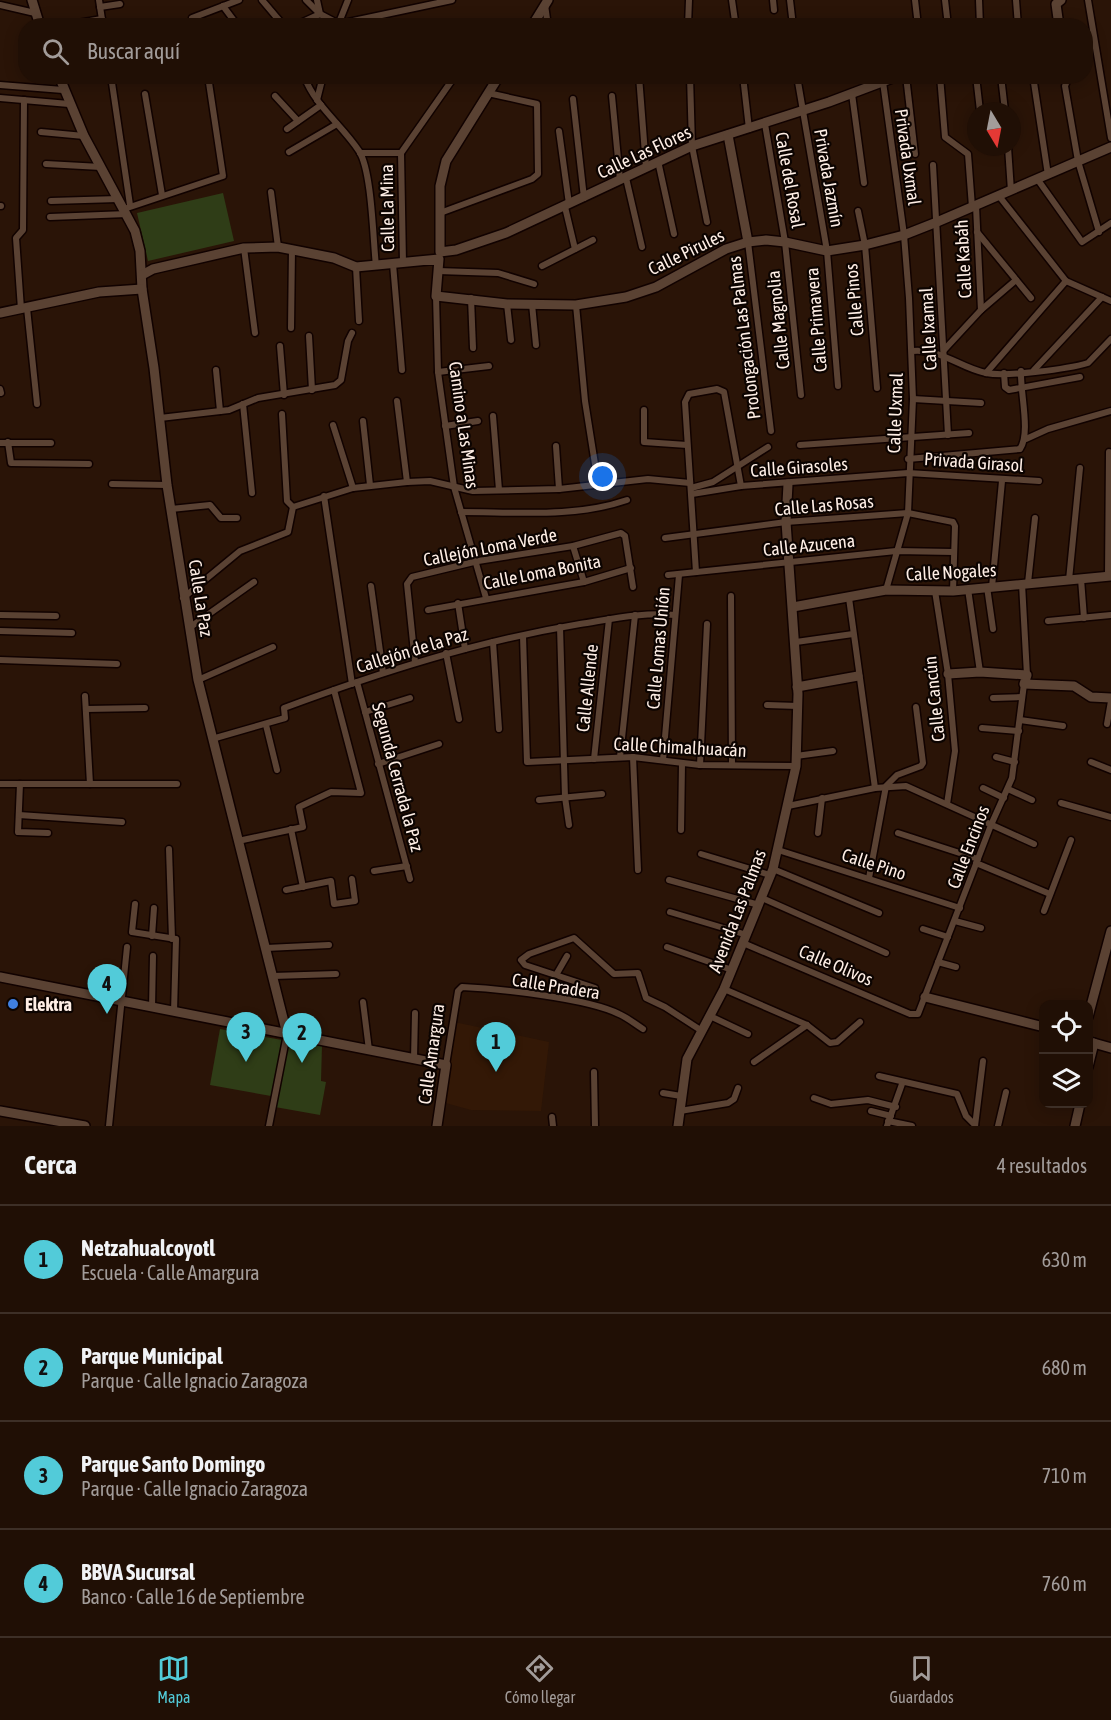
<!DOCTYPE html>
<html lang="es">
<meta charset="utf-8">
<style>
:root{--surface:#200f05;--page:#2d1d13;--text:#f1f3f6;--muted:#a29c9a;--line:#3d2f27;--accent:#52cbd9}
body{margin:0;font-family:"Asap Condensed",sans-serif;background:var(--page);color:var(--text)}
.controls{position:absolute;right:18px;bottom:18px;display:grid;overflow:hidden;border-radius:12px;box-shadow:0 3px 15px #0003}
.controls button{width:54px;height:54px;display:grid;place-items:center;padding:0;border:0;border-bottom:2px solid var(--line);background:var(--surface);color:var(--text);font:30px sans-serif}
.compass{position:absolute;left:967px;top:102px;width:54px;height:54px;border-radius:50%;background:var(--surface);box-shadow:0 3px 15px #0003;rotate:170deg}
.you{position:absolute;left:603px;top:477px;width:21px;height:21px;margin:-15px;border:4px solid #fff;border-radius:50%;background:#1a73e8;box-shadow:0 0 0 9px #1a73e833}
.badge{display:grid;place-items:center;width:39px;height:39px;border-radius:50%;background:var(--accent);color:#111;font-size:20px;font-weight:700}
.pin{position:absolute;translate:-50% -50px;filter:drop-shadow(0 2px 3px #0008)}
.pin::after{content:'';position:absolute;top:32px;width:21px;height:18px;background:inherit;clip-path:polygon(0 0,100% 0,50% 100%)}
.list{margin:0;padding:0;list-style:none}
h2{display:flex;justify-content:space-between;align-items:center;height:78px;margin:0;padding:0 24px;font-size:26px}
h2 small{font-size:20px;font-weight:400;color:var(--muted)}
.list li{display:grid;grid-template-columns:39px 1fr auto;gap:18px;align-items:center;box-sizing:border-box;height:108px;padding:0 24px;border-top:2px solid var(--line)}
.list b{display:block;font-size:22px;white-space:nowrap}
.list p{margin:0;font-size:20px;white-space:nowrap;color:var(--muted)}
.list em{font-size:20px;font-style:normal;color:var(--muted)}
.icon{flex:none;width:33px;height:33px;fill:none;stroke:currentColor;stroke-width:2;stroke-linecap:round;stroke-linejoin:round}
.map{position:relative;flex:none;width:1111px;height:1126px;overflow:hidden}
.search{position:absolute;background:var(--surface);box-shadow:0 3px 15px #0003;left:18px;right:18px;top:18px;height:66px;display:flex;align-items:center;gap:15px;box-sizing:border-box;padding:0 21px;border-radius:24px;color:var(--muted);font-size:22px}
.sheet{height:510px;background:var(--surface)}
nav{display:flex;justify-content:space-around;align-items:center;box-sizing:border-box;height:84px;border-top:2px solid var(--line);background:var(--surface);font-size:16px;color:var(--muted)}
nav a{display:grid;justify-items:center;gap:3px}
nav .on{color:var(--accent)}
.map>svg:first-child{display:block}
.built{fill:#331806}
.green{fill:#2f3d17}
.lines{fill:none;stroke-linecap:round;stroke-linejoin:round}
.street-casing{stroke:#110200;stroke-width:9}
.secondary-casing{stroke:#110200;stroke-width:12}
.street{stroke:#5a4233;stroke-width:6}
.secondary{stroke:#5a4233;stroke-width:9}
.shop-dot{fill:#3f7fe0;stroke:#0c0401;stroke-width:2}
.labels{text-anchor:middle;dominant-baseline:central;stroke-width:4.5;stroke-linejoin:round;paint-order:stroke}
.street-label{font-size:18px;fill:#feeee5;stroke:#0c0401}
.poi-label{font-size:18px;font-weight:bold;fill:#feeee5;stroke:#0c0401;text-anchor:start}
</style>
<div class="map">
<svg width="1111" height="1126" viewBox="0 0 1111 1126">
<rect width="100%" height="100%" fill="#2a1407"/>
<path class="built" d="M454,1022L549,1042L541,1111L471,1110L442,1102Z"/>
<g class="green">
<path d="M223,193L234,241L148,261L137,213Z"/>
<path d="M220,1029L282,1040L271,1096L210,1085Z"/>
<path d="M287,1039L322,1045L321,1081L326,1082L320,1115L275,1107Z"/>
</g>
<g class="lines">
<defs>
<g id="street">
<path d="M99,0L103,26"/>
<path d="M262,0L284,26"/>
<path d="M306,0L320,14L339,24"/>
<path d="M732,0L735,21"/>
<path d="M773,0L774,10"/>
<path d="M790,0L793,26"/>
<path d="M915,0L918,26"/>
<path d="M945,0L948,26"/>
<path d="M979,0L980,26"/>
<path d="M1016,0L1018,26"/>
<path d="M1088,0L1111,138"/>
<path d="M0,5L35,13"/>
<path d="M545,5L548,26"/>
<path d="M223,6L238,26"/>
<path d="M100,7L120,4"/>
<path d="M339,24L452,0"/>
<path d="M338,25L348,0"/>
<path d="M60,26L102,19"/>
<path d="M195,26L192,18L239,0"/>
<path d="M294,26L320,14L317,0"/>
<path d="M688,26L689,0"/>
<path d="M111,76L130,205"/>
<path d="M304,76C315,106 342,125 359,151C372,171 373,240 376,266"/>
<path d="M639,76L646,167"/>
<path d="M690,76L692,146L707,222"/>
<path d="M743,76L749,129"/>
<path d="M797,76L827,251L838,386"/>
<path d="M906,76L915,154"/>
<path d="M940,76L945,137L968,154L972,207"/>
<path d="M976,76L980,111"/>
<path d="M1001,76L1005,111"/>
<path d="M1033,76L1048,175"/>
<path d="M1069,76L1065,86L1078,161L1099,232"/>
<path d="M883,82L904,235L909,298L913,399L908,513L886,590"/>
<path d="M0,85L63,90"/>
<path d="M145,94L162,195"/>
<path d="M852,94L864,183"/>
<path d="M275,96L298,121"/>
<path d="M612,96L620,180"/>
<path d="M0,98L69,104"/>
<path d="M573,99L584,198"/>
<path d="M317,100L323,76"/>
<path d="M765,124L785,242L801,395"/>
<path d="M287,129L321,105"/>
<path d="M559,131L569,204"/>
<path d="M41,132L84,136"/>
<path d="M1008,147L1011,191"/>
<path d="M289,152L337,124"/>
<path d="M360,153H401"/>
<path d="M401,153L403,263"/>
<path d="M401,153L455,76"/>
<path d="M658,161L674,234"/>
<path d="M46,164L101,167"/>
<path d="M933,165L948,435"/>
<path d="M626,178L642,247"/>
<path d="M1038,180L1082,242L1111,223"/>
<path d="M271,192L278,247"/>
<path d="M999,196L1066,281L1111,301"/>
<path d="M51,201L118,199"/>
<path d="M0,206H1"/>
<path d="M976,206L981,310"/>
<path d="M565,207L575,249"/>
<path d="M124,209L223,176L208,76"/>
<path d="M858,211L865,245L877,388"/>
<path d="M440,213L532,179L538,174L537,104L488,93"/>
<path d="M50,217L127,214"/>
<path d="M977,232L1031,298"/>
<path d="M748,242L771,431"/>
<path d="M244,248L255,333"/>
<path d="M393,264L402,370"/>
<path d="M542,266L593,240"/>
<path d="M356,267L359,321"/>
<path d="M438,271L498,273L534,284"/>
<path d="M436,296L438,372L454,487L486,598"/>
<path d="M471,298L473,348"/>
<path d="M507,304L511,340"/>
<path d="M532,304L536,345"/>
<path d="M576,305L585,401L598,483"/>
<path d="M27,308L37,404"/>
<path d="M21,309L16,238L23,230L24,100"/>
<path d="M291,328L292,249"/>
<path d="M309,336L312,390"/>
<path d="M280,346L284,395"/>
<path d="M944,350L981,310L1016,280"/>
<path d="M912,351C941,348 960,368 986,373C1007,377 1068,369 1088,363L1111,339"/>
<path d="M216,370L220,411"/>
<path d="M1034,370L1102,297"/>
<path d="M438,372L489,366"/>
<path d="M986,373L1066,281"/>
<path d="M1004,373L1005,387L1009,390L1080,377"/>
<path d="M0,389L1,393"/>
<path d="M913,399L981,403"/>
<path d="M397,401L407,482"/>
<path d="M243,404L252,493"/>
<path d="M644,410V442L687,445"/>
<path d="M282,414L287,501L293,507"/>
<path d="M493,416L499,490"/>
<path d="M160,418L229,410L258,398L335,385L341,380L348,341L352,333"/>
<path d="M363,421L370,485"/>
<path d="M333,425L353,488"/>
<path d="M445,426L478,421"/>
<path d="M1026,439L1048,429L1111,411"/>
<path d="M8,442L11,463L89,464"/>
<path d="M0,443H51"/>
<path d="M800,445L969,433"/>
<path d="M556,446L559,489"/>
<path d="M908,459L1020,449C1031,433 1020,393 1021,371"/>
<path d="M112,484L167,485"/>
<path d="M691,488L713,482L768,447"/>
<path d="M692,494L741,486L908,473L1039,481"/>
<path d="M324,496L352,684"/>
<path d="M171,509L210,505L221,518H237"/>
<path d="M461,512C516,512 575,518 627,500"/>
<path d="M665,538L786,522L908,513L953,522L955,526L953,591"/>
<path d="M573,546L584,582"/>
<path d="M696,572L685,402L689,394L717,389L724,392L741,486"/>
<path d="M668,575L896,551L953,552"/>
<path d="M1108,576L1109,452"/>
<path d="M1081,579L1084,618"/>
<path d="M1069,580L1080,468"/>
<path d="M1028,583L1035,518"/>
<path d="M1022,584L1027,675"/>
<path d="M371,586L383,673"/>
<path d="M987,587L993,629"/>
<path d="M992,587L1002,481"/>
<path d="M968,589L980,672"/>
<path d="M935,591L948,674L955,751L947,804"/>
<path d="M731,596L732,765"/>
<path d="M183,598L240,551L288,532L293,507L353,488L407,482L430,481L473,491L559,489L648,479L690,483"/>
<path d="M849,598L875,788"/>
<path d="M458,603L465,649"/>
<path d="M428,610L584,582L631,568"/>
<path d="M0,615L56,616"/>
<path d="M1048,621L1111,615"/>
<path d="M560,627L565,797L569,825"/>
<path d="M189,628L254,582"/>
<path d="M0,631L72,633"/>
<path d="M523,636L527,762L633,757L700,765L796,766"/>
<path d="M493,642L499,729"/>
<path d="M796,642L853,634"/>
<path d="M446,653L459,719"/>
<path d="M0,660L117,664"/>
<path d="M415,662L407,584L412,577L478,561L573,546L621,533L625,536L633,587"/>
<path d="M198,680L273,647"/>
<path d="M357,682L410,879"/>
<path d="M85,696L90,784"/>
<path d="M993,698L1022,697"/>
<path d="M767,705L798,706"/>
<path d="M86,709L145,708"/>
<path d="M365,712L410,698"/>
<path d="M1020,720L1063,726"/>
<path d="M1107,724L1111,701"/>
<path d="M266,725L277,770"/>
<path d="M982,728L1019,731"/>
<path d="M212,739L285,718L284,708C381,672 478,641 580,624C612,619 643,612 675,615"/>
<path d="M796,756L833,751"/>
<path d="M620,757L635,615"/>
<path d="M633,757L638,870"/>
<path d="M996,757L1015,762"/>
<path d="M594,759L609,619"/>
<path d="M663,760L679,575"/>
<path d="M1091,762L1111,770"/>
<path d="M378,764L439,744"/>
<path d="M700,765L707,624"/>
<path d="M0,784H177"/>
<path d="M20,784L18,832L48,833"/>
<path d="M983,788L1004,798"/>
<path d="M1008,789L1032,800"/>
<path d="M539,800L602,794"/>
<path d="M1061,803L1111,817"/>
<path d="M788,806L875,788L906,786L1034,844"/>
<path d="M19,815L122,822"/>
<path d="M291,829L303,887"/>
<path d="M681,830L682,764"/>
<path d="M818,833L822,798"/>
<path d="M898,833L978,859"/>
<path d="M238,841L303,827L299,807L331,792L361,793L334,690"/>
<path d="M169,849L172,939"/>
<path d="M778,850L960,908"/>
<path d="M701,854L770,875"/>
<path d="M976,863L1050,894"/>
<path d="M773,869L879,913"/>
<path d="M374,871L407,866"/>
<path d="M869,878L886,786L897,775L921,766L923,763L916,707"/>
<path d="M669,880L759,905"/>
<path d="M286,890L331,881L334,904L355,901L352,879"/>
<path d="M762,898L886,953"/>
<path d="M135,904L132,932L176,939L174,1012"/>
<path d="M1044,911L1071,840"/>
<path d="M670,912L747,935"/>
<path d="M955,921L981,928"/>
<path d="M923,929L948,937"/>
<path d="M152,936L154,908"/>
<path d="M743,943L910,1014H918L991,825L1012,778L1024,684"/>
<path d="M667,947L732,970"/>
<path d="M266,948L329,945"/>
<path d="M938,962L956,967"/>
<path d="M556,975L567,956"/>
<path d="M273,976L336,974"/>
<path d="M595,988L525,965L521,960L529,954L574,938L614,974L638,973L646,998L665,1007L702,1031"/>
<path d="M724,989L807,1025L830,1043L837,1042L860,1022"/>
<path d="M363,1002L369,1050"/>
<path d="M152,1008L153,956"/>
<path d="M710,1016L748,1034"/>
<path d="M414,1059L415,1013"/>
<path d="M754,1062L807,1025"/>
<path d="M446,1065L458,991L462,987C500,989 587,998 619,1014C628,1018 635,1024 643,1029"/>
<path d="M594,1072L595,1126"/>
<path d="M879,1076L957,1094L966,1116L975,1125"/>
<path d="M663,1093L681,1096"/>
<path d="M814,1098L831,1104L868,1100L896,1107"/>
<path d="M680,1111L728,1103L734,1099L738,1088"/>
<path d="M871,1111L891,1116"/>
<path d="M552,1117L553,1126"/>
<path d="M888,1121L912,1126"/>
<path d="M109,1126L127,947"/>
<path d="M269,1126L287,1034"/>
<path d="M887,1126L902,1084"/>
<path d="M975,1126L983,1061"/>
<path d="M998,1126L1006,1092"/>
</g>
<g id="secondary">
<path d="M32,0L40,26"/>
<path d="M532,26L548,0"/>
<path d="M1059,26L1056,4L1061,0"/>
<path d="M59,76L84,136L135,231L140,251L142,289L154,368L167,485L198,680L287,1034"/>
<path d="M499,76L446,161L440,186V252L456,250L506,233L692,146L829,102L898,76"/>
<path d="M728,135L748,242"/>
<path d="M142,275L153,269L244,248L278,247L334,258L356,267L439,259L436,296L507,304L576,305L626,297L656,287L726,249L748,242L766,240L785,242L827,251L865,245L904,235L937,222L1111,147"/>
<path d="M0,313L99,292L142,289"/>
<path d="M793,607L886,590L953,591L1111,576"/>
<path d="M948,674L980,672L1027,675L1024,684L1074,686L1091,697L1111,698"/>
<path d="M797,687L858,676"/>
<path d="M0,977L446,1065L437,1126"/>
<path d="M925,997L1044,1027"/>
<path d="M1088,1017L1111,931"/>
<path d="M1090,1042L1111,1048"/>
<path d="M1088,1067L1094,1043"/>
<path d="M0,1111L85,1126"/>
<path d="M678,1126L687,1059L724,989L773,869L796,766L798,694L786,522L788,484"/>
<path d="M1075,1126L1080,1104"/>
</g>
</defs>
<use href="#street" class="street-casing"/>
<use href="#secondary" class="secondary-casing"/>
<use href="#street" class="street"/>
<use href="#secondary" class="secondary"/>
</g>
<circle class="shop-dot" cx="13" cy="1004" r="6"/>
<g class="labels">
<g class="street-label">
<text transform="translate(644 152) rotate(-25)">Calle Las Flores</text>
<text transform="translate(908 157) rotate(82)">Privada Uxmal</text>
<text transform="translate(829 178) rotate(80)">Privada Jazmín</text>
<text transform="translate(790 180) rotate(80)">Calle del Rosal</text>
<text transform="translate(387 208) rotate(-91)">Calle La Mina</text>
<text transform="translate(686 252) rotate(-26)">Calle Pirules</text>
<text transform="translate(963 259) rotate(-93)">Calle Kabáh</text>
<text transform="translate(854 300) rotate(-95)">Calle Pinos</text>
<text transform="translate(778 320) rotate(-96)">Calle Magnolia</text>
<text transform="translate(816 320) rotate(-95)">Calle Primavera</text>
<text transform="translate(928 329) rotate(-93)">Calle Ixamal</text>
<text transform="translate(744 338) rotate(-97)">Prolongación Las Palmas</text>
<text transform="translate(895 413) rotate(-88)">Calle Uxmal</text>
<text transform="translate(464 425) rotate(82)">Camino a Las Minas</text>
<text transform="translate(974 462) rotate(4)">Privada Girasol</text>
<text transform="translate(799 467) rotate(-4)">Calle Girasoles</text>
<text transform="translate(824 505) rotate(-5)">Calle Las Rosas</text>
<text transform="translate(809 545) rotate(-6)">Calle Azucena</text>
<text transform="translate(490 547) rotate(-11)">Callejón Loma Verde</text>
<text transform="translate(542 572) rotate(-11)">Calle Loma Bonita</text>
<text transform="translate(951 572) rotate(-3)">Calle Nogales</text>
<text transform="translate(201 598) rotate(81)">Calle La Paz</text>
<text transform="translate(658 648) rotate(-85)">Calle Lomas Unión</text>
<text transform="translate(412 650) rotate(-17)">Callejón de la Paz</text>
<text transform="translate(587 688) rotate(-84)">Calle Allende</text>
<text transform="translate(934 699) rotate(-96)">Calle Cancún</text>
<text transform="translate(680 747) rotate(3)">Calle Chimalhuacán</text>
<text transform="translate(398 777) rotate(75)">Segunda Cerrada la Paz</text>
<text transform="translate(968 847) rotate(-69)">Calle Encinos</text>
<text transform="translate(874 864) rotate(18)">Calle Pino</text>
<text transform="translate(737 911) rotate(-69)">Avenida Las Palmas</text>
<text transform="translate(836 965) rotate(23)">Calle Olivos</text>
<text transform="translate(556 986) rotate(9)">Calle Pradera</text>
<text transform="translate(431 1054) rotate(-82)">Calle Amargura</text>
</g>
<g class="poi-label">
<text x="25" y="1004">Elektra</text>
</g>
</g>
</svg>
<div class="controls">
<button><svg class="icon" aria-label="locate" viewBox="0 0 24 24"><circle cx="12" cy="12" r="6"/><path d="M12 2v4M12 18v4M2 12h4M18 12h4"/></svg></button>
<button><svg class="icon" aria-label="layers" viewBox="0 0 24 24"><path d="M12 4l9 5-9 5-9-5zM3 14l9 5 9-5"/></svg></button>
</div>
<svg class="compass" viewBox="-18 -18 36 36"><path d="M0-13l5 13h-10z" fill="#e53935"/><path d="M0 13l5-13h-10z" fill="#a29c9a"/></svg>
<div class="you"></div>
<div class="pin badge" style="left:496px;top:1072px">1</div>
<div class="pin badge" style="left:302px;top:1063px">2</div>
<div class="pin badge" style="left:246px;top:1062px">3</div>
<div class="pin badge" style="left:107px;top:1014px">4</div>
<div class="search"><svg class="icon" aria-label="search" viewBox="0 0 24 24"><circle cx="10" cy="10" r="6"/><path d="M15 15l6 6"/></svg>Buscar aquí</div>
</div>
<section class="sheet">
<h2>Cerca<small>4 resultados</small></h2>
<ul class="list">
<li><span class="badge">1</span><div><b>Netzahualcoyotl</b><p>Escuela · Calle Amargura</p></div><em>630 m</em></li>
<li><span class="badge">2</span><div><b>Parque Municipal</b><p>Parque · Calle Ignacio Zaragoza</p></div><em>680 m</em></li>
<li><span class="badge">3</span><div><b>Parque Santo Domingo</b><p>Parque · Calle Ignacio Zaragoza</p></div><em>710 m</em></li>
<li><span class="badge">4</span><div><b>BBVA Sucursal</b><p>Banco · Calle 16 de Septiembre</p></div><em>760 m</em></li>
</ul>
</section>
<nav>
<a class="on"><svg class="icon" aria-label="map" viewBox="0 0 24 24"><path d="M3 6l6-2 6 2 6-2v14l-6 2-6-2-6 2zM9 4v14M15 6v14"/></svg>Mapa</a>
<a><svg class="icon" aria-label="directions" viewBox="0 0 24 24"><path d="M12 3l9 9-9 9-9-9zM9 14v-3h6M13 9l2 2-2 2"/></svg>Cómo llegar</a>
<a><svg class="icon" aria-label="saved" viewBox="0 0 24 24"><path d="M7 4h10v16l-5-4-5 4z"/></svg>Guardados</a>
</nav>
